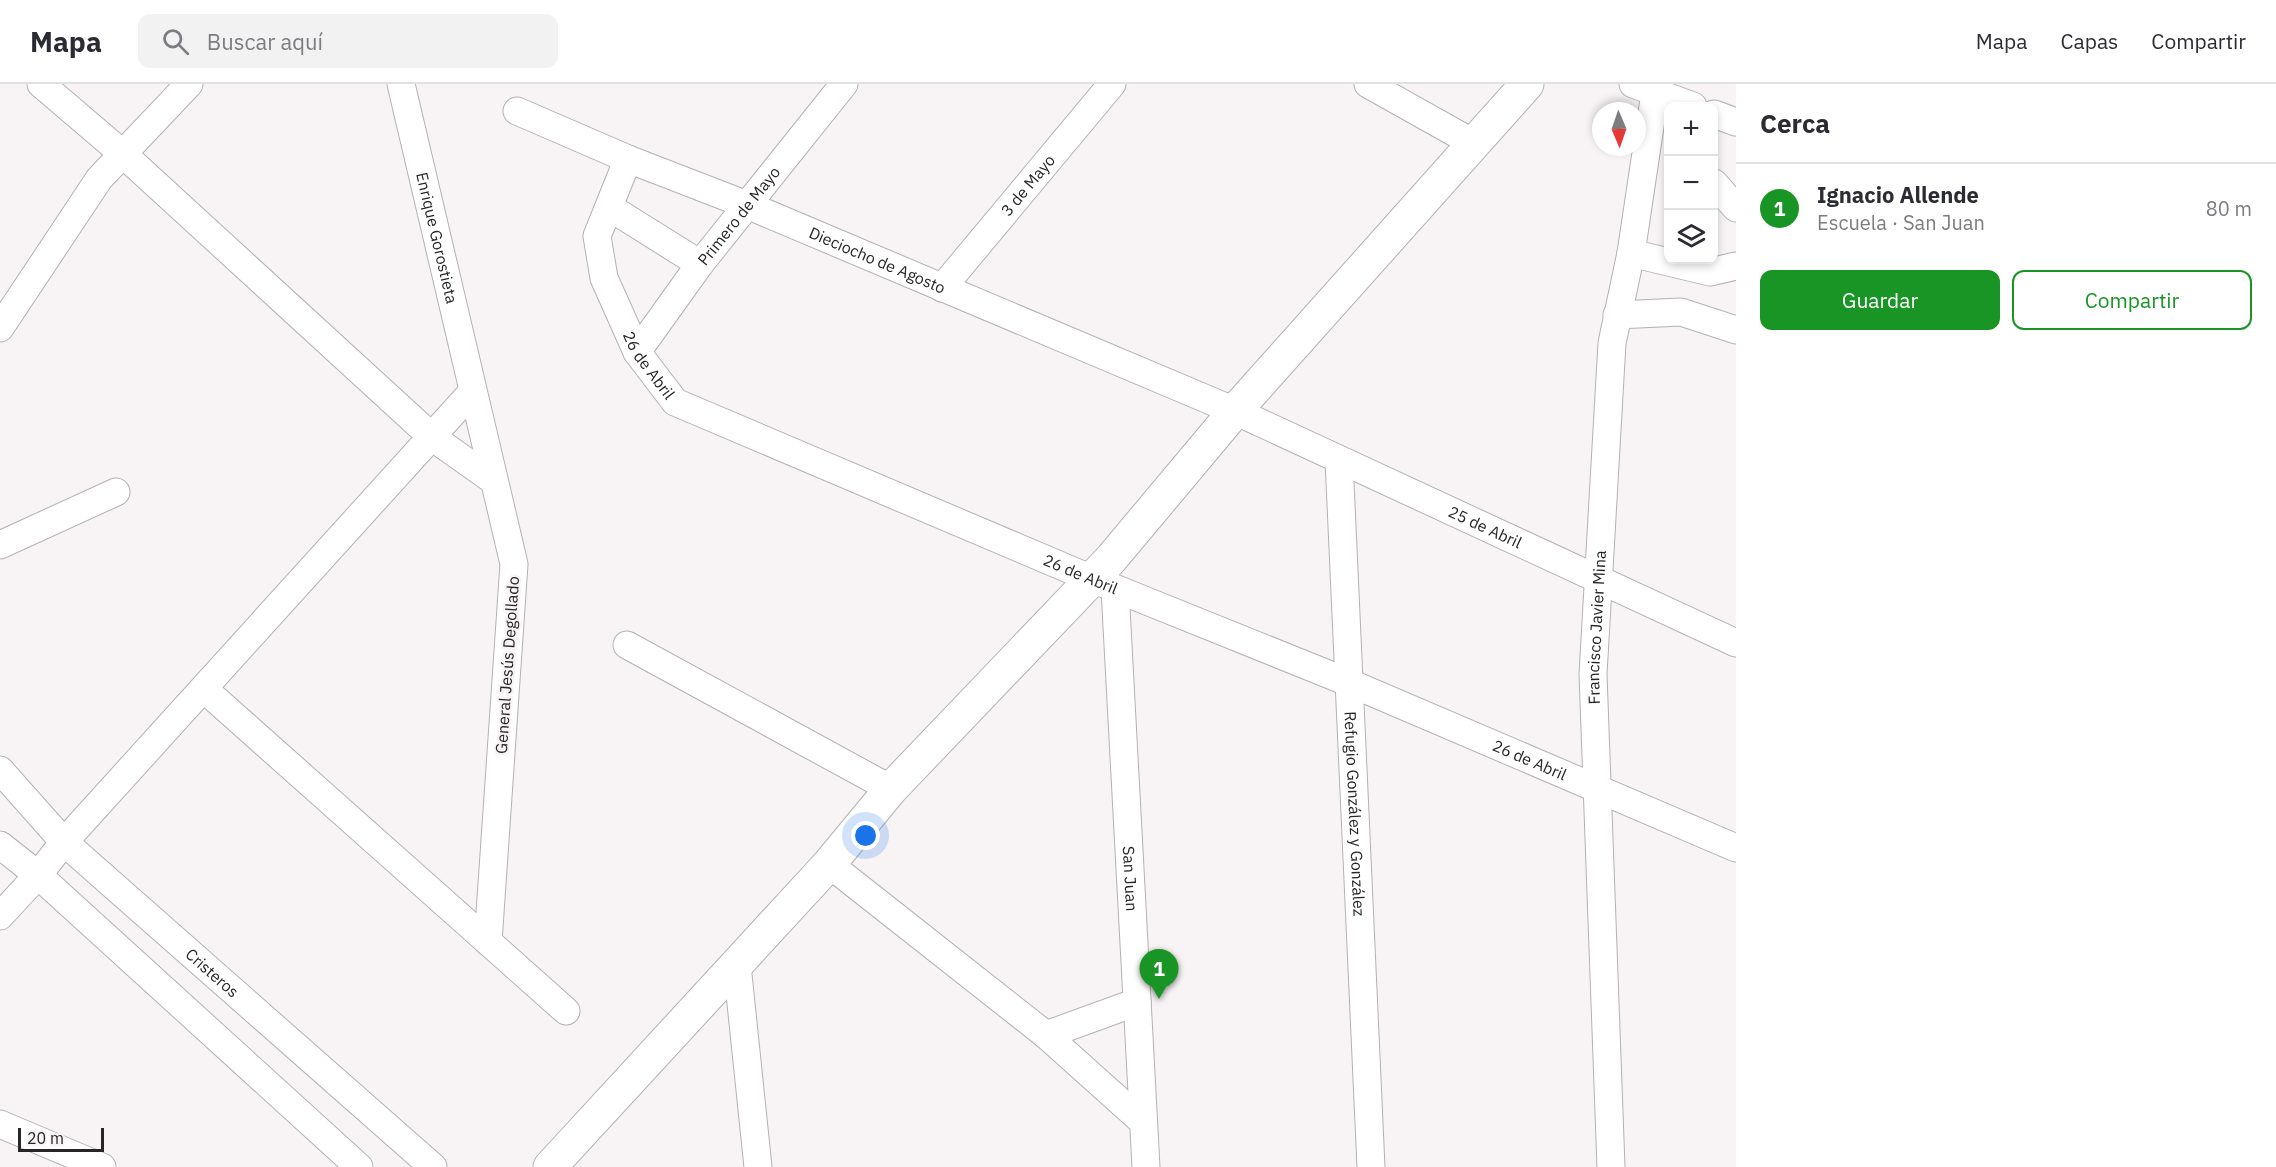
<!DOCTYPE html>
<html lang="es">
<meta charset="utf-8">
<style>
:root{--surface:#fff;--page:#f2f2f3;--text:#2b2b33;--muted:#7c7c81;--line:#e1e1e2;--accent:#199526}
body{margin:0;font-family:"IBM Plex Sans",sans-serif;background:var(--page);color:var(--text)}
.controls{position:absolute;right:18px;top:18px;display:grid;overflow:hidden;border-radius:12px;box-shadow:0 3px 9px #0003}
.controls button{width:54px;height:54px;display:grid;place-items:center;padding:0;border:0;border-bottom:2px solid var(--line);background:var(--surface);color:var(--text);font:30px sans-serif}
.compass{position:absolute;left:1592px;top:18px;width:54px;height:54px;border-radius:50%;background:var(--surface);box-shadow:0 3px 9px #0003;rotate:178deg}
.scale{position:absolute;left:18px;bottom:15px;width:86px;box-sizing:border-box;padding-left:6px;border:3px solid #272526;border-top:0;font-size:16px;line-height:21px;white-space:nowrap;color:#272526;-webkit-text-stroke:4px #f8f3f5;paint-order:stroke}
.you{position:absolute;left:866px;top:752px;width:21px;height:21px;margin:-15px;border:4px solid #fff;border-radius:50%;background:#1a73e8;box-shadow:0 0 0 9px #1a73e833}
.badge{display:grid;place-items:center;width:39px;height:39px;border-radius:50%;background:var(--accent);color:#fff;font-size:20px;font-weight:700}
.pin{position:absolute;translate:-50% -50px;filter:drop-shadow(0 2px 3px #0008)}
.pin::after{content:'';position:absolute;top:32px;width:21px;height:18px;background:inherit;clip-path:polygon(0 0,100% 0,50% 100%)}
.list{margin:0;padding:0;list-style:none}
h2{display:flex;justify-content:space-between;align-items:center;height:78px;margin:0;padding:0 24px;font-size:26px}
h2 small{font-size:20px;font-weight:400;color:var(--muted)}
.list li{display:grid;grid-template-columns:39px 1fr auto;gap:18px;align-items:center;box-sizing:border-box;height:90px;padding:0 24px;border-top:2px solid var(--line)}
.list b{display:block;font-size:22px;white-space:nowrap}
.list p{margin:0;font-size:20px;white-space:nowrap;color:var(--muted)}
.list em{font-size:20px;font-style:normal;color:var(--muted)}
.actions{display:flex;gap:12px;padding:18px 24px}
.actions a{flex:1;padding:14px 0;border:2px solid var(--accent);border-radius:12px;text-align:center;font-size:21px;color:var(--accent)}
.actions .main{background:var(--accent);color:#fff}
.icon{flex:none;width:33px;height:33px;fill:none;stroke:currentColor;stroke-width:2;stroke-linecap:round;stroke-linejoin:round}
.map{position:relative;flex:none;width:1736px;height:1083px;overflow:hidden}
header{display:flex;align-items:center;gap:36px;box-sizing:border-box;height:84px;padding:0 30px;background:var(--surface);border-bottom:2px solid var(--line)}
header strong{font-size:28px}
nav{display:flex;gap:33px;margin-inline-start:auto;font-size:21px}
.search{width:420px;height:54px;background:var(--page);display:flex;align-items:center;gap:15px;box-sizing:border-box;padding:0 21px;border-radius:12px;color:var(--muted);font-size:22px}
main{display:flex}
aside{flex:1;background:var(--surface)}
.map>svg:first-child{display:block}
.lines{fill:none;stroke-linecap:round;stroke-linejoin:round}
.street-casing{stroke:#b5b1b2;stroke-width:29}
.secondary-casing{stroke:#b5b1b2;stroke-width:35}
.street{stroke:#fff;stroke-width:27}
.secondary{stroke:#fff;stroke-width:33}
.labels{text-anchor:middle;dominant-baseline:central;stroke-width:5;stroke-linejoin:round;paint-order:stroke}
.street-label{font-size:16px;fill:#272526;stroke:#f8f3f5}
</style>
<header>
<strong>Mapa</strong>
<div class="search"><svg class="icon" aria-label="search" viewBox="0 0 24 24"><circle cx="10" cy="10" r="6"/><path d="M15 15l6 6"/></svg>Buscar aquí</div>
<nav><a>Mapa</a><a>Capas</a><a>Compartir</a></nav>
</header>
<main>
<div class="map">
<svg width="1736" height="1083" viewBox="0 0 1736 1083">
<rect width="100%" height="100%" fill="#f8f3f5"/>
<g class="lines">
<defs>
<g id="street">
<path d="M41,0L123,70L432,353L494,397"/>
<path id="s1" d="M401,0L514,480L488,858"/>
<path d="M1368,0L1475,60"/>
<path d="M1633,0L1693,22"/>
<path id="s2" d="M517,27L628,75L747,121L1235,327L1736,559"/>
<path d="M1714,30L1736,38"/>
<path id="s3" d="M628,75L597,152L604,194L637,268L675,318L1092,495L1350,599L1736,764"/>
<path d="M1714,99L1736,124"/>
<path d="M609,123L700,180"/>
<path d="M1631,169L1710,188L1736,182"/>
<path id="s4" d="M942,204L1112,0"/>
<path d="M1617,231L1681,228L1736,246"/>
<path d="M0,244L99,95L189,0"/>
<path id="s5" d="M637,268L700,180L844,0"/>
<path id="s6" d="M1339,376L1371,1083"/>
<path d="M0,461L116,408"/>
<path id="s7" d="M1115,505L1146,1083"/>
<path d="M627,561L891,705"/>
<path d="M204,605L566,927"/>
<path id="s8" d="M0,686L64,758L433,1083"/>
<path d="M0,761L38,791L359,1083"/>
<path d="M829,780L1046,951L1143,1038"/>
<path d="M0,832L38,791L64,758L472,308"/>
<path d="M737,881L758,1083"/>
<path d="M1046,951L1137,918"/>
<path d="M0,1040L102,1083"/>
<path id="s9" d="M1611,1083L1593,590L1612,259L1631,169L1655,9"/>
</g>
<path id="secondary" d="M550,1083L829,780L891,705L1111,475L1235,327L1527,0"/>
</defs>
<use href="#street" class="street-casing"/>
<use href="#secondary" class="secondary-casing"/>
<use href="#street" class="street"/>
<use href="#secondary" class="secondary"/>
</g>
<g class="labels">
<g class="street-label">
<text stroke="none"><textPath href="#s4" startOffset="134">3 de Mayo</textPath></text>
<text stroke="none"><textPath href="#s5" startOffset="170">Primero de Mayo</textPath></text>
<text stroke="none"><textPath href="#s1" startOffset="158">Enrique Gorostieta</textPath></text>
<text stroke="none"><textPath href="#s2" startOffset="390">Dieciocho de Agosto</textPath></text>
<text stroke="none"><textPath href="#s3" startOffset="224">26 de Abril</textPath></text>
<text stroke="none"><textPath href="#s2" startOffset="1054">25 de Abril</textPath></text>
<text stroke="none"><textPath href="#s3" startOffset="710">26 de Abril</textPath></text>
<text stroke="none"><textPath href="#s9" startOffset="540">Francisco Javier Mina</textPath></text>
<text transform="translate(507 581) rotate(-86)">General Jesús Degollado</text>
<text stroke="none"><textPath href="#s3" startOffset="1196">26 de Abril</textPath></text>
<text stroke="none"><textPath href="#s6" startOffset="354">Refugio González y González</textPath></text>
<text stroke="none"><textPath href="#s7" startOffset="290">San Juan</textPath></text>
<text stroke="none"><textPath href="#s8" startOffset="294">Cristeros</textPath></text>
</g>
</g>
</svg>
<div class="controls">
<button>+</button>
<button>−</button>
<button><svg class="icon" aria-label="layers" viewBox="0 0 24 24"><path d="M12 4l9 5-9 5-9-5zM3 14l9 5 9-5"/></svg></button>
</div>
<svg class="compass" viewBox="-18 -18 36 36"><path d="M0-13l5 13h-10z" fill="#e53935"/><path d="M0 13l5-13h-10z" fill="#7c7c81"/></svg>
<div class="scale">20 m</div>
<div class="you"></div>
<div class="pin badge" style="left:1159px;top:915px">1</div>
</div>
<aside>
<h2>Cerca<small></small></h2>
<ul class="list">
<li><span class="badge">1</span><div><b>Ignacio Allende</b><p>Escuela · San Juan</p></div><em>80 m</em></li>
</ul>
<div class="actions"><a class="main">Guardar</a><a>Compartir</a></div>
</aside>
</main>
